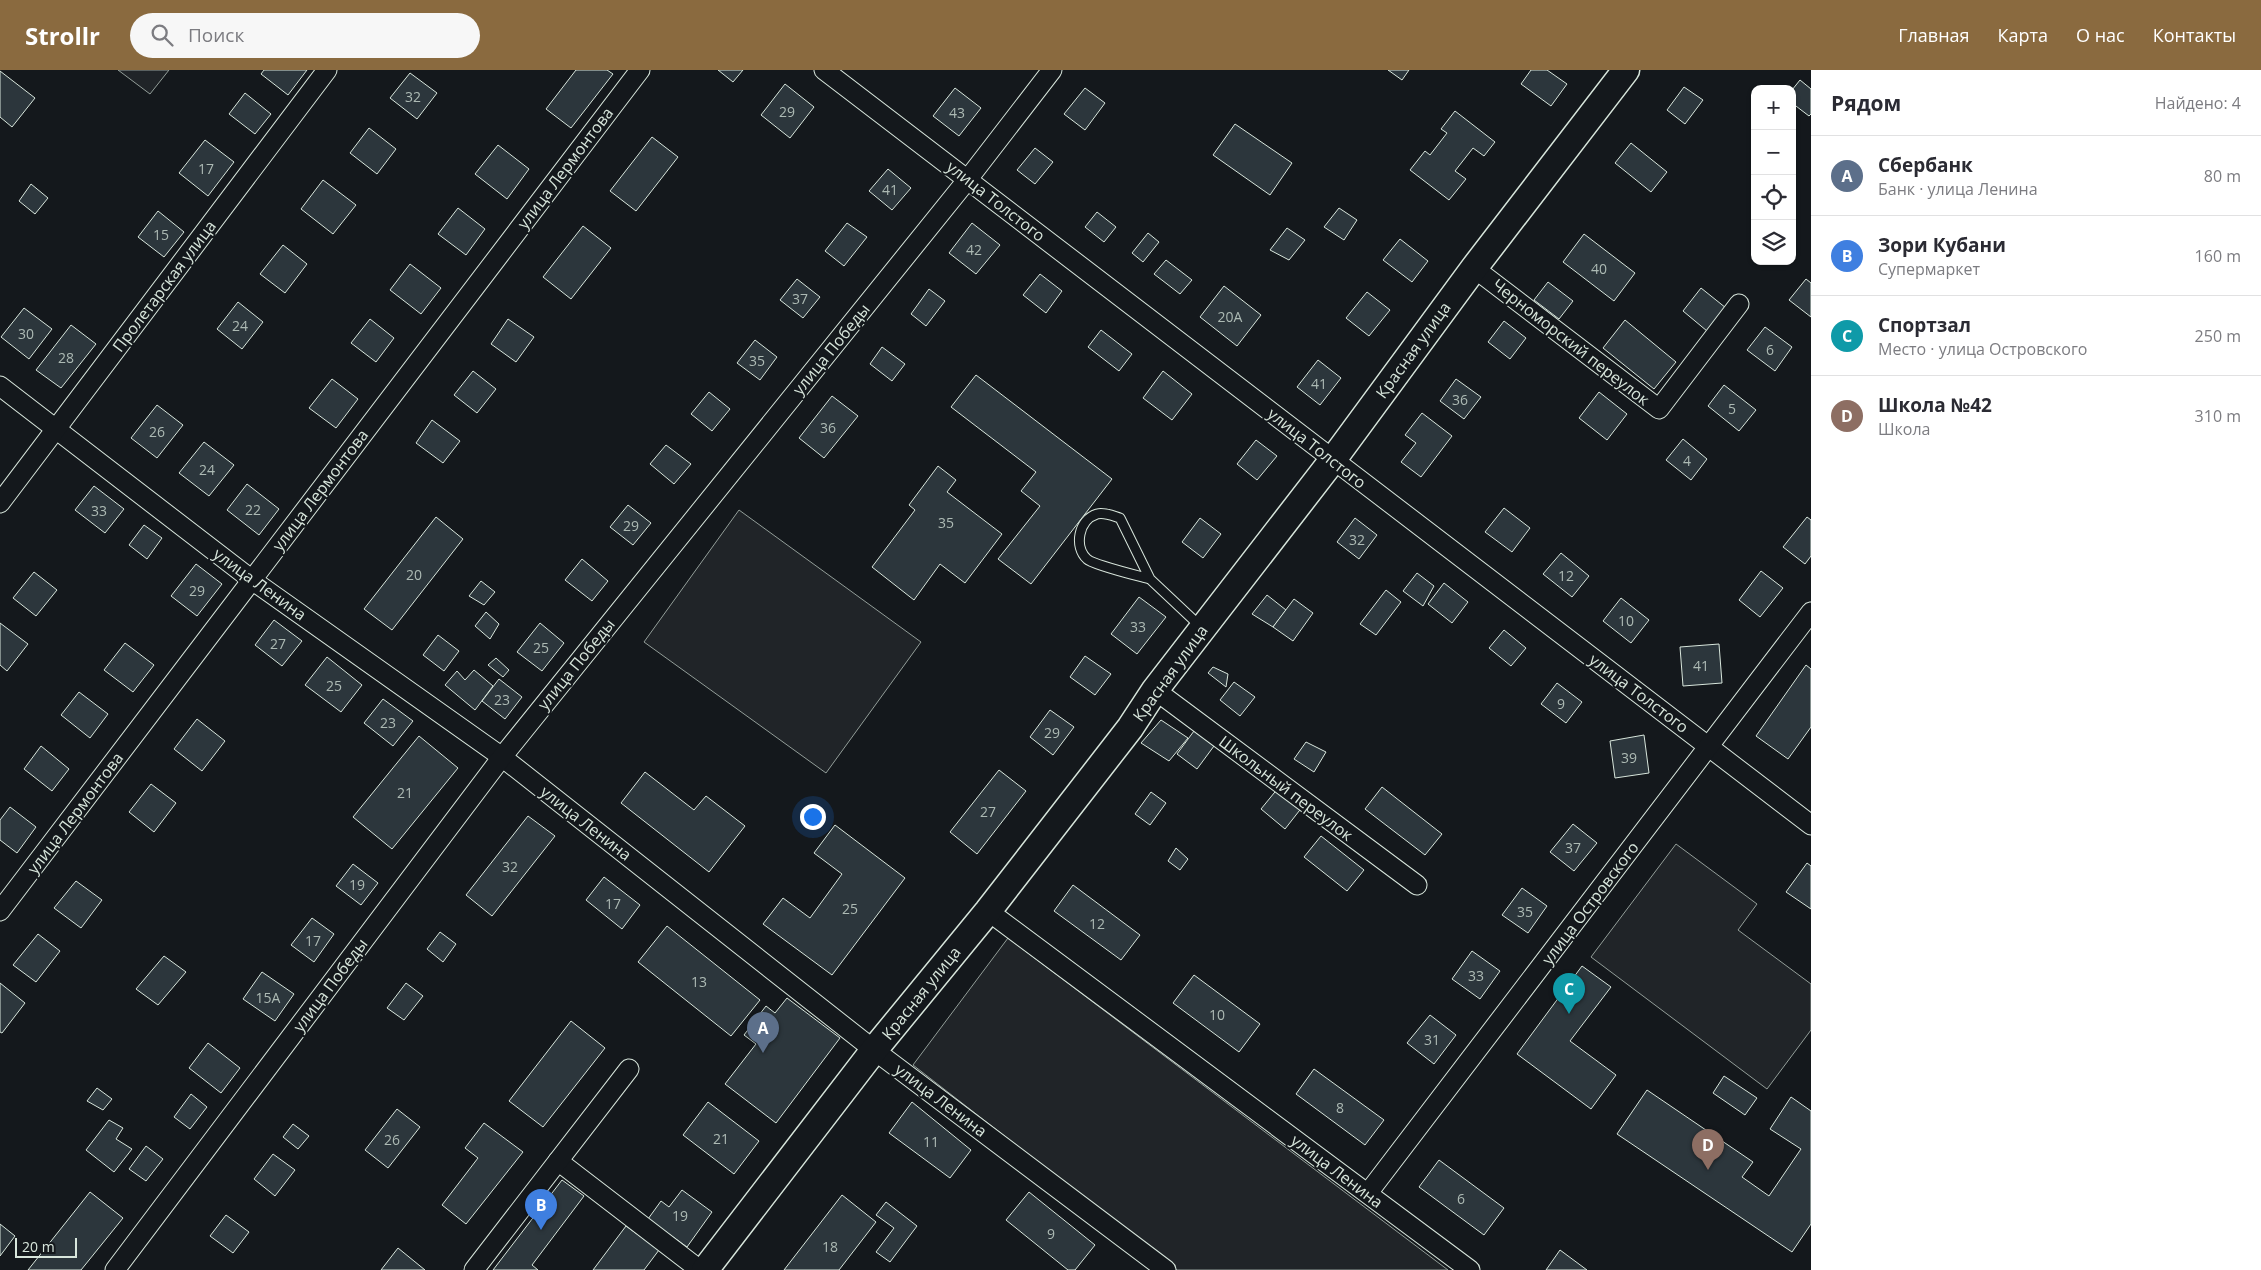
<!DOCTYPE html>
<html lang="ru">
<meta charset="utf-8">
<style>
:root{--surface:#fff;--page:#f7f7f7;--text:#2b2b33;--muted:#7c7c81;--line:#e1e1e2;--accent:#8a6a3f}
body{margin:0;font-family:"Open Sans",sans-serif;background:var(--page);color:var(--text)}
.controls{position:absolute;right:15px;top:15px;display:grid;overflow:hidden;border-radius:10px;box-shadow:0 1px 4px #0004}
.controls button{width:45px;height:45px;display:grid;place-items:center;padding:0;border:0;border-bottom:1px solid var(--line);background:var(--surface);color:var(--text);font:25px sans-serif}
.scale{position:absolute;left:15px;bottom:12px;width:62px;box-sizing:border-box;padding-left:5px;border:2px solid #d8e6dc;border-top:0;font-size:14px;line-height:18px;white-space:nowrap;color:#d8e6dc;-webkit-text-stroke:4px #14181c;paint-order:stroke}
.you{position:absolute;left:812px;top:746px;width:18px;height:18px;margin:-12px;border:4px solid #fff;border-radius:50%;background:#1a73e8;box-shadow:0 0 0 8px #1a73e833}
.badge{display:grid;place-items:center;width:32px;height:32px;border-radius:50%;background:var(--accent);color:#fff;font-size:16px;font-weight:700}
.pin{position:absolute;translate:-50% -41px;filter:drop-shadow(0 1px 2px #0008)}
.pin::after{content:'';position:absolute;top:26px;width:18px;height:15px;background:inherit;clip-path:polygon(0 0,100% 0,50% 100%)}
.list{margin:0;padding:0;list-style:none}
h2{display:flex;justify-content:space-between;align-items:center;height:65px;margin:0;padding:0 20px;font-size:21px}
h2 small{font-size:16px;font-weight:400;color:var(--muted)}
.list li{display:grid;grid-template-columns:32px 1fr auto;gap:15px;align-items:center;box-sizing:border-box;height:80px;padding:0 20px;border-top:1px solid var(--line)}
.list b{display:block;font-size:19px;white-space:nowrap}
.list p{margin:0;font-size:16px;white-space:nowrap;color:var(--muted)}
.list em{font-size:16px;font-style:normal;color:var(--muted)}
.icon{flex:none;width:28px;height:28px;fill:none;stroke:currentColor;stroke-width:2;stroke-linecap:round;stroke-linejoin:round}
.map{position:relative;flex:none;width:1811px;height:1200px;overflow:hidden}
header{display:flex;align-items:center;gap:30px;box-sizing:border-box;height:70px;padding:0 25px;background:var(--accent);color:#fff}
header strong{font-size:24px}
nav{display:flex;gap:28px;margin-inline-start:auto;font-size:18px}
.search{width:350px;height:45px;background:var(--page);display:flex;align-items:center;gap:12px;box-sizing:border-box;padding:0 18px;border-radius:28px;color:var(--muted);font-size:19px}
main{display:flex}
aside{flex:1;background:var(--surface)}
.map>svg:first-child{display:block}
.green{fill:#202428;stroke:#939e99}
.building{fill:#2c363c;stroke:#d8e6dc}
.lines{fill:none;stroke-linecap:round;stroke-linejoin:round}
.lane-casing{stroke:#d8e6dc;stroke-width:11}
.street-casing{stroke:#d8e6dc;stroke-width:21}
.secondary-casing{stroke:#d8e6dc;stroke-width:29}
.lane{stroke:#14181c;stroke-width:9}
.street{stroke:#14181c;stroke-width:19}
.secondary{stroke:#14181c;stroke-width:26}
.labels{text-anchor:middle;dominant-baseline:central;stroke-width:4;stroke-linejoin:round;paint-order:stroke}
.number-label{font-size:14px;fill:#adbab4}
.street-label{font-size:16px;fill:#d8e6dc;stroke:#14181c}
</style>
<header>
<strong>Strollr</strong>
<div class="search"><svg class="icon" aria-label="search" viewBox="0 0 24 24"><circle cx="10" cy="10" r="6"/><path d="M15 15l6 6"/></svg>Поиск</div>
<nav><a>Главная</a><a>Карта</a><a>О нас</a><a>Контакты</a></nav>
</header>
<main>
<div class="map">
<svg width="1811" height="1200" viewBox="0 0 1811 1200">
<rect width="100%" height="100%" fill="#14181c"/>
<g class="green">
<path d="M118,0H169L150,24Z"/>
<path d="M739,440L921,572L826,703L644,572Z"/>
<path d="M1676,774L1757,834L1738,860L1811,914V960L1767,1019L1591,887Z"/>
<path d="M1008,868L1448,1200H1177L913,995Z"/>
</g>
<g class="building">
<path d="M264,0H307L288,25L261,4Z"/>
<path d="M576,0H607L613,4L571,58L546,39Z"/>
<path d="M718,0H743L733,12Z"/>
<path d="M1388,0H1409L1402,10Z"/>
<path d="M1531,0H1547L1567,14L1551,36L1521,14Z"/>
<path d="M0,1L35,28L12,57L0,47Z"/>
<path d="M410,3L437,23L417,49L390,28Z"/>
<path d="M1800,10L1811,19V44L1809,46L1792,33V20Z"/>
<path d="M785,14L814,37L790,68L761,45Z"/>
<path d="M1684,17L1703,30L1685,54L1667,40Z"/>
<path d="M955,18L981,38L959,66L933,46Z"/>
<path d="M1085,18L1105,33L1085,60L1064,44Z"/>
<path d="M245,23L271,44L255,64L229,44Z"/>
<path d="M1455,41L1495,72L1484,86L1473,78L1455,101L1466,109L1449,130L1410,100L1425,81L1430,85L1447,63L1441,59Z"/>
<path d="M1235,54L1292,93L1270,125L1213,85Z"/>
<path d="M369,58L396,79L377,104L350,83Z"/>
<path d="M652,67L678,87L636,141L610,121Z"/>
<path d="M205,70L234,92L208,126L179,103Z"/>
<path d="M1631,73L1667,102L1651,122L1615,93Z"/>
<path d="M498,75L529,99L507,129L475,104Z"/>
<path d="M1035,78L1053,92L1035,114L1017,100Z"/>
<path d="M888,99L911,118L892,140L869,121Z"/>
<path d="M323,110L356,135L333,164L301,139Z"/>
<path d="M31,114L48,128L35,144L19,131Z"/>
<path d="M458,138L485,159L466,185L438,164Z"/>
<path d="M1339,138L1357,150L1344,170L1324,157Z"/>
<path d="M158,141L184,162L164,187L138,167Z"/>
<path d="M1097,142L1116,157L1104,172L1085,157Z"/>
<path d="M847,153L867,167L844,196L825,181Z"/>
<path d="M972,153L1000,175L976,204L949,183Z"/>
<path d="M583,156L611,178L571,229L543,207Z"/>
<path d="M1287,158L1305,170L1289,190L1270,180Z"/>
<path d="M1148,163L1159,172L1143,192L1132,183Z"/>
<path d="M1584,164L1635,203L1614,231L1563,192Z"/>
<path d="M1400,169L1428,191L1412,212L1383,190Z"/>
<path d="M283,175L307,194L285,223L260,204Z"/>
<path d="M1166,190L1192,210L1180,224L1154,204Z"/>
<path d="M410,194L441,218L421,244L390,220Z"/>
<path d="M1040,204L1062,221L1046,243L1023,225Z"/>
<path d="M797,209L820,227L803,248L780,230Z"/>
<path d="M1806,209L1811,213V247L1789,230Z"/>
<path d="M1548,212L1573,231L1559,249L1534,230Z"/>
<path d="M1224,216L1261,245L1237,276L1200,247Z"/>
<path d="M1701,218L1726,238L1707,261L1683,241Z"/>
<path d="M929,219L945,231L926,256L911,244Z"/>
<path d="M1367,222L1390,240L1369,266L1346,248Z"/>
<path d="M238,232L263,252L242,279L217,259Z"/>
<path d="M24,238L52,259L29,289L1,267Z"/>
<path d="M370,249L394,268L376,292L351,273Z"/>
<path d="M508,249L534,267L516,292L491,274Z"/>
<path d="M1625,250L1676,292L1654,319L1603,278Z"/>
<path d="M1504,251L1526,268L1510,289L1488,272Z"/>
<path d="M71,255L96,274L61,318L36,300Z"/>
<path d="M1765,257L1792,277L1775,301L1747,280Z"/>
<path d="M1101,260L1132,284L1119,301L1088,277Z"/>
<path d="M755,270L777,287L760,310L737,293Z"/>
<path d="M882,277L905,294L892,311L870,294Z"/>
<path d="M1318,290L1341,308L1320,335L1297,317Z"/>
<path d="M473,301L496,319L477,343L454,325Z"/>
<path d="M1163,301L1192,324L1172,350L1143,328Z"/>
<path d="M976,305L1112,409L1031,514L998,489L1040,436L1021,421L1036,402L951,337Z"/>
<path d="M332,309L358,329L336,358L309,338Z"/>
<path d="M1456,309L1481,327L1464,349L1440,331Z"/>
<path d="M1724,315L1756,340L1739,361L1708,336Z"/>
<path d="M709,322L730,339L712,361L691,344Z"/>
<path d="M1599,322L1627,344L1607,370L1579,348Z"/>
<path d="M832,326L858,346L824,388L799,368Z"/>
<path d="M157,335L183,355L157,388L131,368Z"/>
<path d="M1422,343L1452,366L1421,407L1401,392L1416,373L1405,365Z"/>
<path d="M432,350L460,371L443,393L416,373Z"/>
<path d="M1683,369L1707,389L1691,410L1666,390Z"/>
<path d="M1256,370L1277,386L1257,410L1237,394Z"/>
<path d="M204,372L234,395L209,426L179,403Z"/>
<path d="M666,375L691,394L674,414L650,394Z"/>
<path d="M938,396L956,410L947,422L1002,464L965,513L940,494L914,530L872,497L915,440L909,435Z"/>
<path d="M247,414L279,439L259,465L227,440Z"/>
<path d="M94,416L124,439L105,463L75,440Z"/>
<path d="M628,435L651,453L633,475L610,457Z"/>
<path d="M1504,438L1530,458L1512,482L1485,462Z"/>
<path d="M436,447L463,469L392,560L364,539Z"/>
<path d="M1807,447L1811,450V486L1805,494L1783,477Z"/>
<path d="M1200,448L1221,464L1203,488L1182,472Z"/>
<path d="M1355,448L1377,465L1359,489L1337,472Z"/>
<path d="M144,455L162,468L147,489L129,475Z"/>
<path d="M1561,483L1589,506L1572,527L1543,504Z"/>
<path d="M582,489L608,511L592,531L565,510Z"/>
<path d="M196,494L222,514L197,546L171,526Z"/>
<path d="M1761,501L1783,518L1760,547L1739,530Z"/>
<path d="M34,502L57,520L36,546L13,528Z"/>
<path d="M1417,503L1434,516L1423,536L1403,521Z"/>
<path d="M481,511L495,522L484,535L469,526Z"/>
<path d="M1444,513L1468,532L1452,553L1428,534Z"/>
<path d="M1386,520L1401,532L1376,565L1360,554Z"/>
<path d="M1267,525L1286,540L1273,557L1252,544Z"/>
<path d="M1139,527L1166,547L1137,584L1111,564Z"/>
<path d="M1621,528L1649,550L1631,573L1603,551Z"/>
<path d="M1294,529L1313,543L1293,571L1273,557Z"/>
<path d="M486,542L499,554L490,569L475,556Z"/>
<path d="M274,550L302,571L282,596L255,575Z"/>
<path d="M0,553L28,574L7,601L0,595Z"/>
<path d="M540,553L564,573L542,601L517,582Z"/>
<path d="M1504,560L1526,578L1511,596L1489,578Z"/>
<path d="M438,565L459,581L444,601L423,585Z"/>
<path d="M125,573L154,595L133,622L104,600Z"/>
<path d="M1719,574L1722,613L1683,616L1680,577Z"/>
<path d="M1085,586L1111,604L1095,625L1070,607Z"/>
<path d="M327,587L362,615L341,642L305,615Z"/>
<path d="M496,588L509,600L503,607L488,595Z"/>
<path d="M1806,595L1811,599V657L1788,689L1756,666Z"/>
<path d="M1213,597L1228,604L1226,617L1208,603Z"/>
<path d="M474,600L493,616L475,640L445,615L457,601L465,610Z"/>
<path d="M499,609L522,627L505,649L482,631Z"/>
<path d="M1234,612L1255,627L1240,646L1220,630Z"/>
<path d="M1557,613L1582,632L1566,653L1541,634Z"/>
<path d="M79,622L108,644L90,668L61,645Z"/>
<path d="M383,629L413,651L393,676L364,653Z"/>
<path d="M1050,640L1074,657L1053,685L1030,667Z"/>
<path d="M197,649L225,671L202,701L174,679Z"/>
<path d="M1161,650L1188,668L1169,691L1141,673Z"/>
<path d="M1194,661L1214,676L1197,699L1177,684Z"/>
<path d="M1644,665L1649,703L1615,708L1610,671Z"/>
<path d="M419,666L458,698L392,779L353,747Z"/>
<path d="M1306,672L1326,682L1314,702L1294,689Z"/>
<path d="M41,676L69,699L52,721L24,699Z"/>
<path d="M999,700L1026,721L977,784L950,762Z"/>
<path d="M645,702L694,740L706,726L745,756L709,802L621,733Z"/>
<path d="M151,714L176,733L154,762L129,742Z"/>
<path d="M1279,717L1303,736L1285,759L1261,739Z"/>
<path d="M1382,717L1442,764L1425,785L1365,739Z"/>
<path d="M1151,722L1166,733L1150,755L1135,744Z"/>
<path d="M10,737L36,757L17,783L0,770V750Z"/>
<path d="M528,746L555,766L492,846L466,825Z"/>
<path d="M1573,754L1597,773L1574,801L1550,782Z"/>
<path d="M835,755L905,808L832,905L763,854L783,828L810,848L842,804L814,783Z"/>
<path d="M1321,766L1364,800L1347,821L1304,787Z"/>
<path d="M1176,778L1188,789L1180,800L1168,791Z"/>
<path d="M1807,793L1811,796V839L1786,822Z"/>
<path d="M353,794L378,813L361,835L336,816Z"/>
<path d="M604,807L640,835L622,859L586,830Z"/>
<path d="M76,811L102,830L81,858L54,838Z"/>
<path d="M1073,815L1140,865L1121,890L1054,841Z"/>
<path d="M1522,818L1547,836L1528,863L1502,845Z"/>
<path d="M312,848L334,864L314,892L291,875Z"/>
<path d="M667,856L760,930L731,966L638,892Z"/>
<path d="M440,862L456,874L443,892L427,879Z"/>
<path d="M38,864L60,881L36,912L13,895Z"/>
<path d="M1472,881L1500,901L1480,929L1452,909Z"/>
<path d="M164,886L186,902L158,935L136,919Z"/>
<path d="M1582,896L1611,917L1570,971L1616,1005L1591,1039L1517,984Z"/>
<path d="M262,902L294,924L275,951L243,929Z"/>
<path d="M1194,905L1260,954L1239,982L1173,933Z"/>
<path d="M0,913L25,933L2,963L0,962Z"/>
<path d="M406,913L423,926L404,950L387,938Z"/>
<path d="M787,928L840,968L776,1053L725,1014L756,974L744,965L766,936L775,943Z"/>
<path d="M1430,945L1456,965L1434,994L1407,973Z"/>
<path d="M571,951L605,978L543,1057L509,1031Z"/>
<path d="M208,973L240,998L221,1023L189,998Z"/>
<path d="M1314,999L1384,1050L1365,1075L1296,1024Z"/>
<path d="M1724,1006L1757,1028L1745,1045L1713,1023Z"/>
<path d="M97,1018L112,1029L103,1040L87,1031Z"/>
<path d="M1647,1020L1753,1092L1742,1107L1769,1126L1801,1079L1770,1059L1791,1027L1811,1041V1154L1792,1182L1617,1064Z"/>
<path d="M191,1024L207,1037L190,1059L174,1047Z"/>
<path d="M708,1032L759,1071L734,1104L683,1065Z"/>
<path d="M912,1032L971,1080L950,1108L889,1063Z"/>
<path d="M397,1039L420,1057L388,1098L365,1080Z"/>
<path d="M109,1050L123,1058L116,1069L132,1079L114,1102L86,1080Z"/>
<path d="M484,1053L523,1082L466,1154L442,1135L478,1088L465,1078Z"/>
<path d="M293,1054L309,1066L298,1079L283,1067Z"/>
<path d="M146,1076L163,1089L146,1111L129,1099Z"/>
<path d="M273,1084L295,1100L275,1126L254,1109Z"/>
<path d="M1439,1090L1504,1138L1484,1165L1419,1117Z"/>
<path d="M562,1110L584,1126L532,1195L538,1200H493Z"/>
<path d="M682,1120L712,1142L687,1177L648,1149L661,1131L669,1137Z"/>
<path d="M90,1122L123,1148L81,1200H28Z"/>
<path d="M1029,1122L1095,1175L1075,1200H1068L1006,1150Z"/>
<path d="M842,1125L876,1152L839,1200H784Z"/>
<path d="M886,1132L917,1156L890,1192L876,1182L894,1158L876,1145Z"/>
<path d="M226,1145L249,1162L233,1183L210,1166Z"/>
<path d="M0,1154L15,1166L0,1186Z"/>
<path d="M626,1156L659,1180L644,1200H593Z"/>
<path d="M398,1178L425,1200H381Z"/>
<path d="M1560,1180L1587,1200H1546Z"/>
</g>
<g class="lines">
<defs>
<path id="lane" d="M1150,509C1139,506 1093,495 1087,489C1074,477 1078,450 1097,444C1105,442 1113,446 1120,448L1150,509L1200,556"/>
<g id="street">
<path d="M824,0L1811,755"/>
<path d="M1474,198L1659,339L1739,234"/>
<path d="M0,316L252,510L502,687L874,980L1166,1200"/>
<path d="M0,433L327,0"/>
<path d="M1155,620L1417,815"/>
<path d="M0,841L640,0"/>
<path d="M988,841L1470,1200"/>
<path d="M558,1091L700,1200"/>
<path d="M1368,1123L1811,542"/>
<path d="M115,1200L502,687L968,109L1052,0"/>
<path d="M474,1200L629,999"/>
</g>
<path id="secondary" d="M705,1200L874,980L988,841L1130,658L1155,620L1332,391L1474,198L1626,0"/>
</defs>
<use href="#lane" class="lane-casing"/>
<use href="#street" class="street-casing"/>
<use href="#secondary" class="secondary-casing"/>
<use href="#lane" class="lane"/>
<use href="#street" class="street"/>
<use href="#secondary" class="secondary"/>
</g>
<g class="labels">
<g class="number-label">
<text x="413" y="26">32</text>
<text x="787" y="41">29</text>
<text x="957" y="42">43</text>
<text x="206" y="98">17</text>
<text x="890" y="119">41</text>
<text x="161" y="164">15</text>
<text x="974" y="179">42</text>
<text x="1599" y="198">40</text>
<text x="800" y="228">37</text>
<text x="1230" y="246">20А</text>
<text x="240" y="255">24</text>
<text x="26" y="263">30</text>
<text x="1770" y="279">6</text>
<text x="66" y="287">28</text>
<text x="757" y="290">35</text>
<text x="1319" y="313">41</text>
<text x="1460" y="329">36</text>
<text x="1732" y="338">5</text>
<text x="828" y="357">36</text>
<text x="157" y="361">26</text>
<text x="1687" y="390">4</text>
<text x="207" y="399">24</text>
<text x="253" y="439">22</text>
<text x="99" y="440">33</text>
<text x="946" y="452">35</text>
<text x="631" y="455">29</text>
<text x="1357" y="469">32</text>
<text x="414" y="504">20</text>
<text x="1566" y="505">12</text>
<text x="197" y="520">29</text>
<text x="1626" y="550">10</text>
<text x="1138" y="556">33</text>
<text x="278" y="573">27</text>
<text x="541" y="577">25</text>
<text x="1701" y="595">41</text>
<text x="334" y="615">25</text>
<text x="502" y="629">23</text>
<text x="1561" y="633">9</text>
<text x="388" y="652">23</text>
<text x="1052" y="662">29</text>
<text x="1629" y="687">39</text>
<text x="405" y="722">21</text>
<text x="988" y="741">27</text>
<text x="1573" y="777">37</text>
<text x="510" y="796">32</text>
<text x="357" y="814">19</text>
<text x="613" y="833">17</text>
<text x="850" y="838">25</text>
<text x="1525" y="841">35</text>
<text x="1097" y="853">12</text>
<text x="313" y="870">17</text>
<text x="1476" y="905">33</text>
<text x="699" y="911">13</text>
<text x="268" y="927">15А</text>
<text x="1217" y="944">10</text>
<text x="1432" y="969">31</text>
<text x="1340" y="1037">8</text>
<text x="721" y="1068">21</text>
<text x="392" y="1069">26</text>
<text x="931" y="1071">11</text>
<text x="1461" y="1128">6</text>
<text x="680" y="1145">19</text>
<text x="1051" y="1163">9</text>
<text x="830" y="1176">18</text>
</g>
<g class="street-label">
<text transform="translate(565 98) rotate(-53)">улица Лермонтова</text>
<text transform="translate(996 131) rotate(38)">улица Толстого</text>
<text transform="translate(164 216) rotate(-53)">Пролетарская улица</text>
<text transform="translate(1571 272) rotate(38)">Черноморский переулок</text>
<text transform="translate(831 279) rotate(-51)">улица Победы</text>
<text transform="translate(1413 280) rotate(-54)">Красная улица</text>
<text transform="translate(1317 378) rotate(38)">улица Толстого</text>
<text transform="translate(320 420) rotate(-53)">улица Лермонтова</text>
<text transform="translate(260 514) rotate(36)">улица Ленина</text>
<text transform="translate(576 594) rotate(-51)">улица Победы</text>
<text transform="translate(1170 603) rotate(-54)">Красная улица</text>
<text transform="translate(1639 623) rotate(37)">улица Толстого</text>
<text transform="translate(1286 718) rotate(37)">Школьный переулок</text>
<text transform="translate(75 743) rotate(-53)">улица Лермонтова</text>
<text transform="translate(586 753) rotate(38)">улица Ленина</text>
<text transform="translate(1590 833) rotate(-53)">улица Островского</text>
<text transform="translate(330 915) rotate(-53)">улица Победы</text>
<text transform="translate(921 923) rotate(-51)">Красная улица</text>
<text transform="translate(941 1030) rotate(37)">улица Ленина</text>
<text transform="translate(1337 1101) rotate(37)">улица Ленина</text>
</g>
</g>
</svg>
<div class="controls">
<button>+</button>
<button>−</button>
<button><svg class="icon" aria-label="locate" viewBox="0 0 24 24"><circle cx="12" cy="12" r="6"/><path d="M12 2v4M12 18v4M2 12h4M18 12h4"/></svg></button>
<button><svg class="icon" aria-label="layers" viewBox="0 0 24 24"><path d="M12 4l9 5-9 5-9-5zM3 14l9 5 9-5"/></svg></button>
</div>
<div class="scale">20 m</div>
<div class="you"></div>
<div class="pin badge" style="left:763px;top:983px;background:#5c6f8a">A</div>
<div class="pin badge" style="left:541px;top:1160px;background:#3f7fe0">B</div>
<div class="pin badge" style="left:1569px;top:944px;background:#0f9aa8">C</div>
<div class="pin badge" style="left:1708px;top:1100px;background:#8d6e63">D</div>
</div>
<aside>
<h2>Рядом<small>Найдено: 4</small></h2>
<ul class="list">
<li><span class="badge" style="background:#5c6f8a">A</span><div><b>Сбербанк</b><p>Банк · улица Ленина</p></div><em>80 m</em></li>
<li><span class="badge" style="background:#3f7fe0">B</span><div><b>Зори Кубани</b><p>Супермаркет</p></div><em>160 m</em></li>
<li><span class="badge" style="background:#0f9aa8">C</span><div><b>Спортзал</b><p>Место · улица Островского</p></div><em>250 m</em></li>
<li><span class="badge" style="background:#8d6e63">D</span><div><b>Школа №42</b><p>Школа</p></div><em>310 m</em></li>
</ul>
</aside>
</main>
